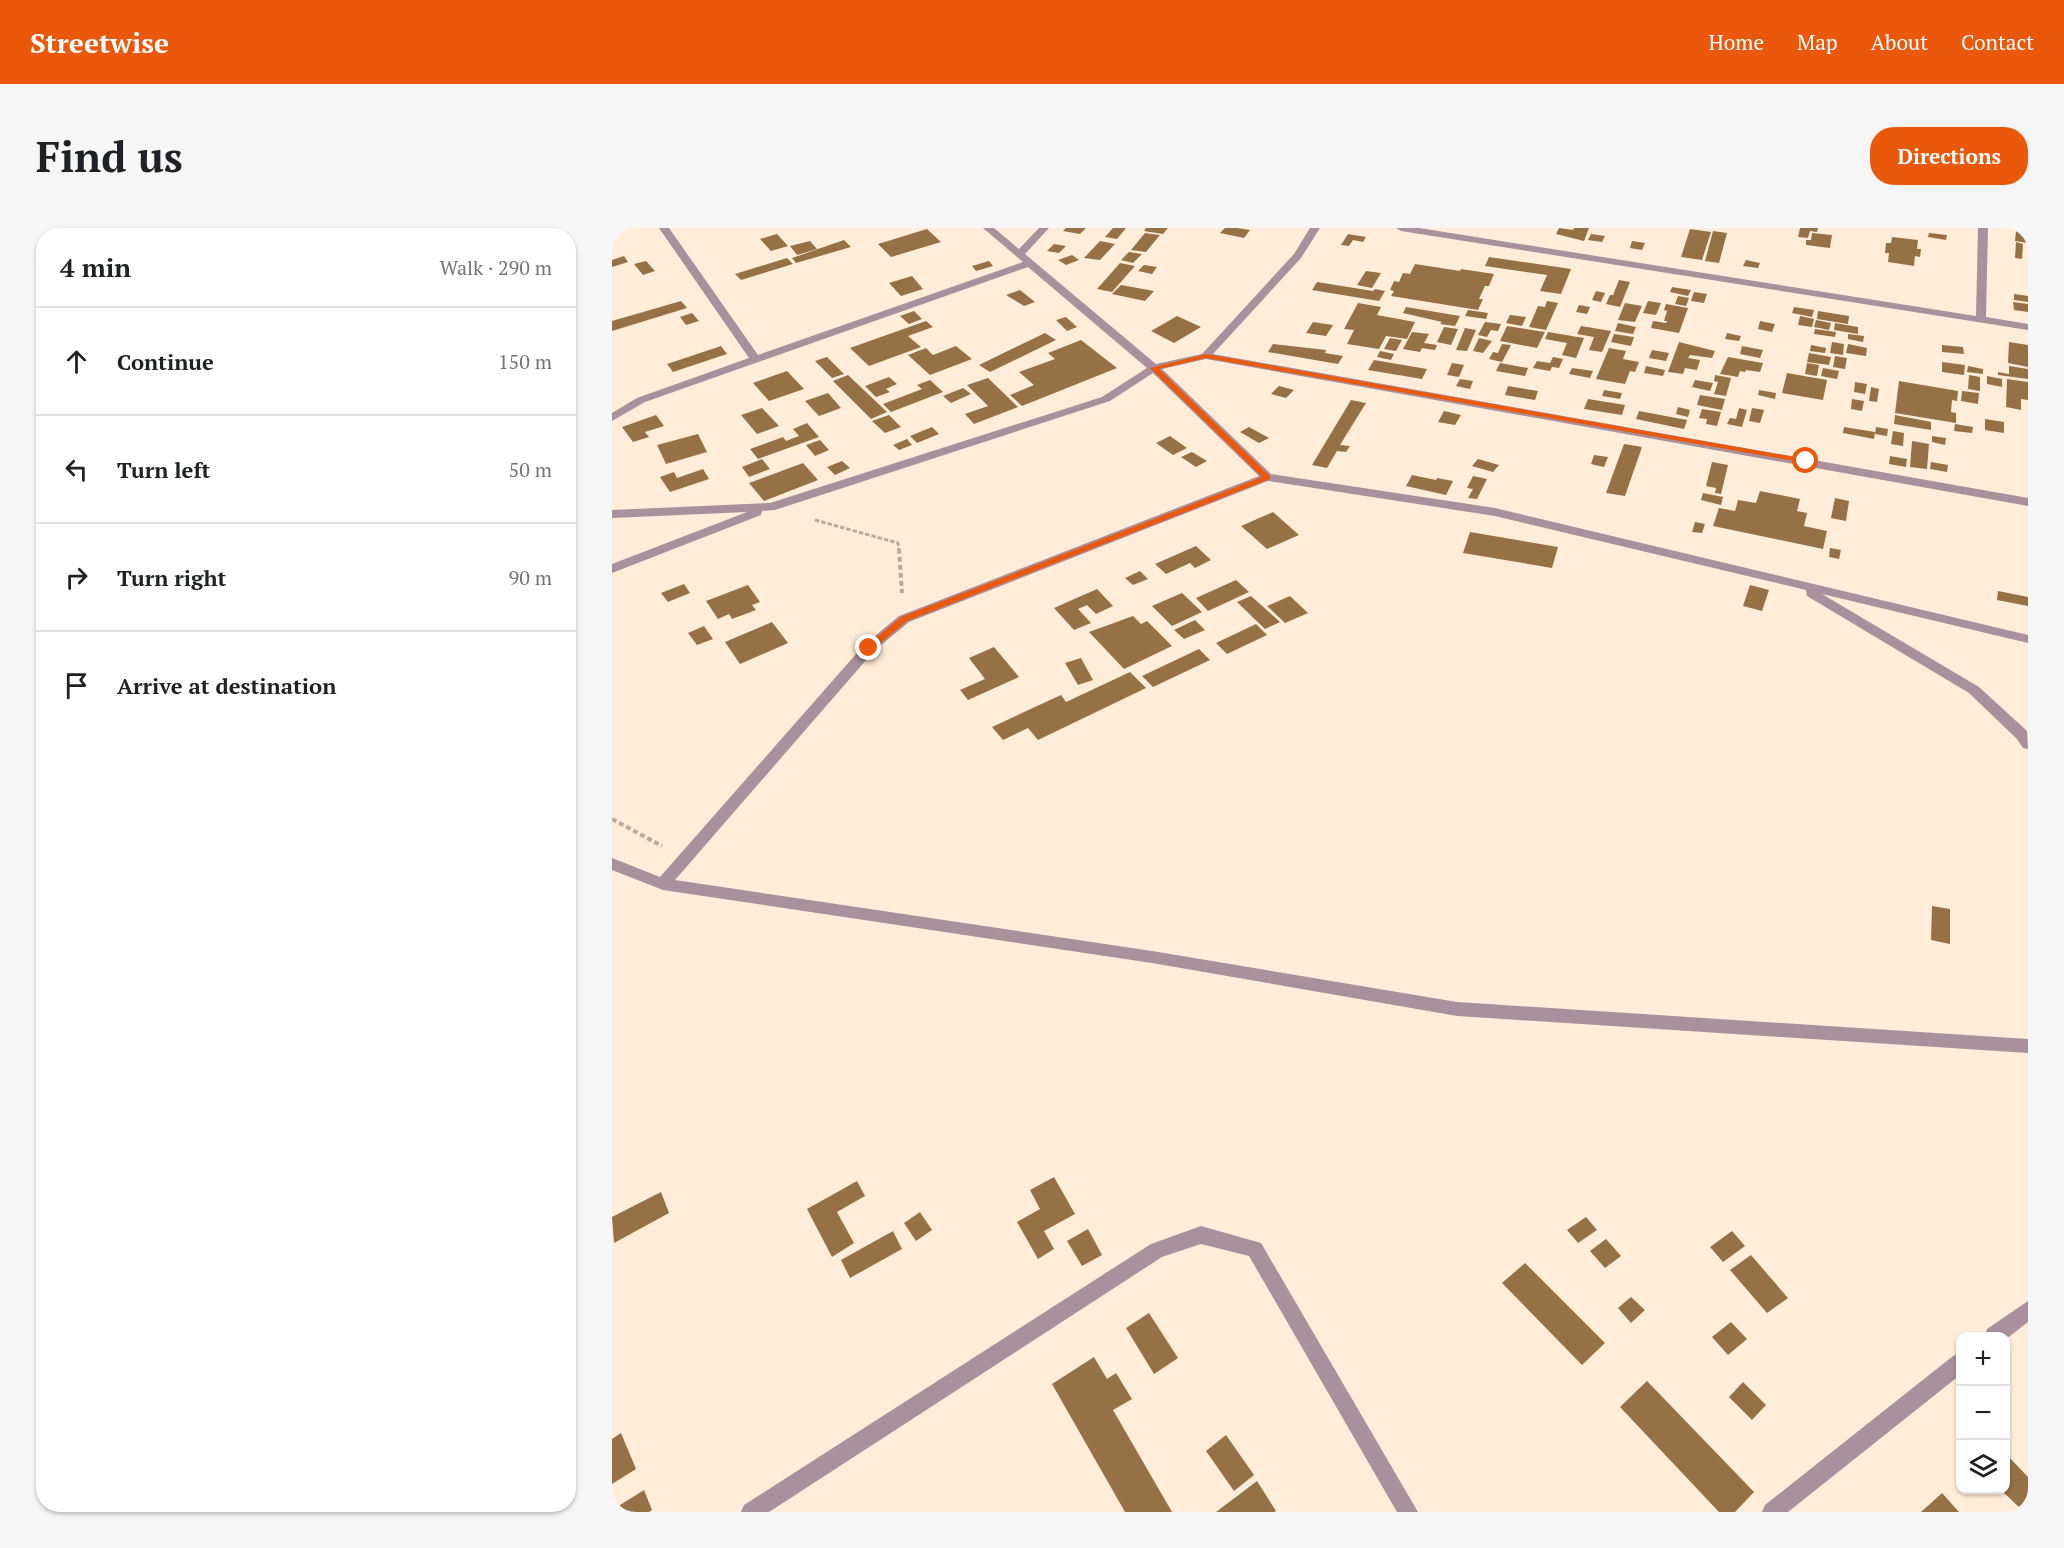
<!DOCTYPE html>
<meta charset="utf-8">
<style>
:root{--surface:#fff;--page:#f6f6f6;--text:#202124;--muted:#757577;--line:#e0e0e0;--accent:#ea580c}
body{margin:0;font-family:"PT Serif",serif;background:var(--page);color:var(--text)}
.controls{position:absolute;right:18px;bottom:18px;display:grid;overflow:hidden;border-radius:12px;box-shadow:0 2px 4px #0004}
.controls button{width:54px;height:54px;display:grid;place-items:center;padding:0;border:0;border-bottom:2px solid var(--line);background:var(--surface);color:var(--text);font:30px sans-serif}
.stop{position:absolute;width:18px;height:18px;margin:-14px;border:4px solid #ea580c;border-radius:50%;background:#fff}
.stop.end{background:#ea580c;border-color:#fff;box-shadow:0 2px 6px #0008}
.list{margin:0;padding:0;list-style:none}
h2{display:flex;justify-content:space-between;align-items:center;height:78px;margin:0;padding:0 24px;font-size:26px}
h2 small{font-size:20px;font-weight:400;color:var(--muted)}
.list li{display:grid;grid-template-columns:39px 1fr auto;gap:18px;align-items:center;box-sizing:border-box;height:108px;padding:0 24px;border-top:2px solid var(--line)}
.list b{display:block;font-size:22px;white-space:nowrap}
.list em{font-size:20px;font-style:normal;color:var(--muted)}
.icon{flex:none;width:33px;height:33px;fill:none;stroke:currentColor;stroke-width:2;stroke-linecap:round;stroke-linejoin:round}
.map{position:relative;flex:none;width:1416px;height:1284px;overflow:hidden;border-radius:24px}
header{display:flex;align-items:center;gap:36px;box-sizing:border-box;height:84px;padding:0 30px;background:var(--accent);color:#fff}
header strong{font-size:28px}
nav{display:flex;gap:33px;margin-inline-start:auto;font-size:21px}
.intro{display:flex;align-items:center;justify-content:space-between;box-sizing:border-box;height:144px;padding:0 36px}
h1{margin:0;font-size:42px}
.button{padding:15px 27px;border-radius:24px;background:var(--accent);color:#fff;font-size:21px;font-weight:700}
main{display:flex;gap:36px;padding:0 36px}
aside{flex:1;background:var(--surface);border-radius:24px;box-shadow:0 2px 4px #0004}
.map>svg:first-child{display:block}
.building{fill:#967145}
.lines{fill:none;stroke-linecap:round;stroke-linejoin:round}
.path-far1{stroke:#baab9b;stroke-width:3;stroke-dasharray:4.5 2;stroke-linecap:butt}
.path{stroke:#baab9b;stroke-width:4;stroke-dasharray:5 3;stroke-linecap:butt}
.minor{fill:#a9909c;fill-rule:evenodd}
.route{fill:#ea580c}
</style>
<header>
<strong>Streetwise</strong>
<nav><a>Home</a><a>Map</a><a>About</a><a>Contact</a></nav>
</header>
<div class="intro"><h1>Find us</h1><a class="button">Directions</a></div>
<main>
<aside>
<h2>4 min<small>Walk · 290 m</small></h2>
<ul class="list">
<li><svg class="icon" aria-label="ahead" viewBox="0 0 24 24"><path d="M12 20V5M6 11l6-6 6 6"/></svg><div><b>Continue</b></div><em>150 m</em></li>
<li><svg class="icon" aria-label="left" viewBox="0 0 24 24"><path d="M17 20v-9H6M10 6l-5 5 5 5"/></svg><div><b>Turn left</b></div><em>50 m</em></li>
<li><svg class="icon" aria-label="right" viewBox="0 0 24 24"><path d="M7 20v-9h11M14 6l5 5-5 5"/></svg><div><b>Turn right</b></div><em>90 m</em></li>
<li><svg class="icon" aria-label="arrive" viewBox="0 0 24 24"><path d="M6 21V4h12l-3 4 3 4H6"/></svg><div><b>Arrive at destination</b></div></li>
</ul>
</aside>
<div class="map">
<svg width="1416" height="1284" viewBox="0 0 1416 1284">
<rect width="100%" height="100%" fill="#ffedd9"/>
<g class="building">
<path d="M454,0H474L468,6L451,3Z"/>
<path d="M501,0H514L505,11L493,9Z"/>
<path d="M534,0H556L551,6L532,3Z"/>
<path d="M613,0H625L638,2L632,10L608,5Z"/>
<path d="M947,0L961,2L962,0H977L972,13L944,6Z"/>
<path d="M1188,0H1206L1205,4L1198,3L1196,10L1186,9Z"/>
<path d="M315,1L329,14L279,29L266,16Z"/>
<path d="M1078,1L1099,4L1090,32L1069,29Z"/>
<path d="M1101,3L1115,5L1107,35L1093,33Z"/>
<path d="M1404,3L1416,4V15L1403,13Z"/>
<path d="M533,5L548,7L534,24L519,22Z"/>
<path d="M1200,5L1220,7L1218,20L1194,17V12H1199Z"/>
<path d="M1317,5L1335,7L1334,12L1316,9Z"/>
<path d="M165,6L176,18L159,23L148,11Z"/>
<path d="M736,6L754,9L751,14L741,12L737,18L729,17Z"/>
<path d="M979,6L993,8L990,14L976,12Z"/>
<path d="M1280,9L1306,12L1305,21H1309L1308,29L1303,28L1302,38L1276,34L1277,25H1273L1274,15H1279Z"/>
<path d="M232,12L239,19L184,35L180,30Z"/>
<path d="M198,13L205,21L185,27L178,18Z"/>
<path d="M488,13L503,16L488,32L472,30Z"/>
<path d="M1020,13L1033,15L1030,22L1018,20Z"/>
<path d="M1404,14L1411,16L1410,31L1403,30Z"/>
<path d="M442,16L454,18L447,25L435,23Z"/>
<path d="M517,24L530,26L521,35L509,32Z"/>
<path d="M460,27L467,32L454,37L446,32Z"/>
<path d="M12,28L16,34L0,39V32Z"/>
<path d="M877,29L959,41L949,66L928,63L935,47L873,38Z"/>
<path d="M175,30L181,36L129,52L123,46Z"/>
<path d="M1134,32L1148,35L1146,40L1131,38Z"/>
<path d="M34,33L43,43L31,47L22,36Z"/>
<path d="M377,33L381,38L364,43L360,38Z"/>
<path d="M508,35L523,38L500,64L485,61Z"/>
<path d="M803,36L848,43L849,41L882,46L877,58H873L867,71H871L866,82L779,68L782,63L778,62L782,53L787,54L791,45L798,46Z"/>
<path d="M532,37L545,39L540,46L526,43Z"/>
<path d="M754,43L769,45L760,60L745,57Z"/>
<path d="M300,48L311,61L289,68L277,55Z"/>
<path d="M1007,52L1018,54L1008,79L994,76L998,67H1001Z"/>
<path d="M705,54L761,63L763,61L773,63L767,73L700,62Z"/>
<path d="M509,57L542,63L533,73L500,66Z"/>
<path d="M1060,59L1079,62L1076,68L1058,64Z"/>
<path d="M408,62L423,74L412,78L394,67Z"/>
<path d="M984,63L993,65L989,74L980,72Z"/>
<path d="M1082,64L1095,66L1092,75L1079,73Z"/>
<path d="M1402,66L1416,68V74L1402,72Z"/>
<path d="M1066,68L1077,70L1074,78L1063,76Z"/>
<path d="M69,73L75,80L0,103V93Z"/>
<path d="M935,73L946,75L934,102L917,99L926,78L933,79Z"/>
<path d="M1036,73L1049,75L1044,87L1031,85Z"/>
<path d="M1401,74L1416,76V84L1402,82Z"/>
<path d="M746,75L769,79L765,87L803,94L795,111L774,108L767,121L735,116L742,102L732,101Z"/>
<path d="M1013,75L1030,78L1023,94L1006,92Z"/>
<path d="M1054,76L1076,80L1067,105L1039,100L1041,93L1054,95L1055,93H1052L1055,83L1052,82Z"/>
<path d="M967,77L978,79L975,86L964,84Z"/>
<path d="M794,79L848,88L843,98L828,96L830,94L791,85Z"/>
<path d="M1182,79L1202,82L1200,89L1180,85Z"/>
<path d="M856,82L876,85L874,91L853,88Z"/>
<path d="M302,83L310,91L297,96L288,88Z"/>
<path d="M1206,83L1237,88L1236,96L1205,91Z"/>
<path d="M80,85L87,93L74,97L68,89Z"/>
<path d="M898,87L914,89L910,98L894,95Z"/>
<path d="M565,88L589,99L562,115L539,103Z"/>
<path d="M1188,88L1202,91L1200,99L1186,97Z"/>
<path d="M454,89L465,99L455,103L444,92Z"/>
<path d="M1204,92L1219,95L1217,102L1202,99Z"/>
<path d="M314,93L321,99L296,108L309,119L257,138L238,120Z"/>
<path d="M1148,93L1163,96L1160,104L1146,101Z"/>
<path d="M701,94L721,97L714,108L694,105Z"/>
<path d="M873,94L889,96L886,103L879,102L875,109L866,107Z"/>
<path d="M1006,95L1024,99L1021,106L1003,103Z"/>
<path d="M1223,95L1246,99V106L1222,102Z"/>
<path d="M895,98L933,104L925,120L888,113Z"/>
<path d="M969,98L999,103L990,124L977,122L982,109L965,106Z"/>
<path d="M832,99L846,101L839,117L825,114Z"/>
<path d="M853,100L864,102L855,123L844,122Z"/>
<path d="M1203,101L1224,104L1223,109L1202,106Z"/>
<path d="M800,104L817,106L812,115L825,117L823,122L810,120L808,124L791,121Z"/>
<path d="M936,104L972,110L964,130L950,127L955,115L933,111Z"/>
<path d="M433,105L444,112L378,144L367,137Z"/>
<path d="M1115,105L1129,108L1127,113L1113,111Z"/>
<path d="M1002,106L1022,109L1019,118L999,114Z"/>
<path d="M1236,106L1252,108L1251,114L1236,111Z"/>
<path d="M778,110L790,112L784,123L772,121Z"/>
<path d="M867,110L880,113L871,125L861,123Z"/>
<path d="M469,112L505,140L410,178L398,167L422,157L407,144L443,131L436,125Z"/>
<path d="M1067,114L1103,123L1100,130L1078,127L1076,130L1088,132L1085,142L1073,140L1071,146L1056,144Z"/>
<path d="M1220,114L1232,116L1231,127L1218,125Z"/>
<path d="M1397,114L1416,117V139L1396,135Z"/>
<path d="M661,116L714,122L713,125L731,128L726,136L656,124Z"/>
<path d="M890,116L899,117L890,134L877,131L881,124L886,125Z"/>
<path d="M1236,116L1255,120L1254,128L1234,125Z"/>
<path d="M1199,117L1214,120L1213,125L1198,123Z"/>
<path d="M1330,117L1351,119L1352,126L1330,124Z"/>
<path d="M109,118L115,126L61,144L55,136Z"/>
<path d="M344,118L360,131L318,147L296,127L314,120L321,127Z"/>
<path d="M1130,118L1151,122L1148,130L1128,126Z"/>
<path d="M997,120L1014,123L1011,131L1027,134L1023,144L1018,143L1013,156L984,151Z"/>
<path d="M1040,122L1057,125L1054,133L1037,130Z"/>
<path d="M768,123L782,126L779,132L765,129Z"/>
<path d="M1197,125L1219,129L1217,137L1195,134Z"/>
<path d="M1223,128L1235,130L1233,141L1221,139Z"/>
<path d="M215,129L232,146L220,150L203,133Z"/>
<path d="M941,129L951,131L947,140L940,139L938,143L921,140L925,133L938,135Z"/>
<path d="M1116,129L1151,135L1148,144L1134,142L1133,144L1128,143L1126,149L1108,146Z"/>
<path d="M762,132L815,141L810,151L756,142Z"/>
<path d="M1330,134L1353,137L1352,147L1330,144Z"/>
<path d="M840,135L852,137L847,149L835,147Z"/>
<path d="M888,135L916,140L913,148L884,143Z"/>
<path d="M1195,135L1207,137L1205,148L1193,146Z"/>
<path d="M1034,138L1053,142L1051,148L1032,145Z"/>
<path d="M1356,138L1371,141V146L1355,144Z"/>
<path d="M1397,138L1416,141V151L1386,147V144L1397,146Z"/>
<path d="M960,140L981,143L978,150L957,146Z"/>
<path d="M1211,140L1227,143L1225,151L1209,148Z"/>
<path d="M175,143L192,161L157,173L141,155Z"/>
<path d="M1175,145L1215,152L1211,172L1170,165Z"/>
<path d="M236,147L275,184L259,191L221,153Z"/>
<path d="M1103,147L1119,150L1114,168L1102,166L1106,154L1102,153Z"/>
<path d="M1357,147L1368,149V163L1356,161Z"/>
<path d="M1375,148L1390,151V159L1375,156Z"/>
<path d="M277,149L285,156L274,161L278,164L264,169L253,158Z"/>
<path d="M376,150L406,179L362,196L353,186L376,178L355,157Z"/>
<path d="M848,151L861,153L858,161L844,158Z"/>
<path d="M1395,151L1416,154V172L1409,171V182L1394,179Z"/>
<path d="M318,152L331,164L279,184L271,176L310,161L305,157Z"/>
<path d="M1083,152L1101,155L1098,163L1080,159Z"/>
<path d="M1287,153L1346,163L1345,173L1340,172L1339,184L1344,185V195L1283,185Z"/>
<path d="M1243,154L1255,156L1253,166L1242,164Z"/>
<path d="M667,158L682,162L674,170L659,166Z"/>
<path d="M896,158L926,163L923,172L893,167Z"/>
<path d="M1259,159L1267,161L1265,174L1257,173Z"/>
<path d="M351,160L359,166L339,175L331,168Z"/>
<path d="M992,162L1010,165L1008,171L990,168Z"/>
<path d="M1147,162L1164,165L1163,171L1146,167Z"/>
<path d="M1350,163L1367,165L1366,176L1349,173Z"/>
<path d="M216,165L229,180L207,188L193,173Z"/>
<path d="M1088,167L1113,171L1110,182L1085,177Z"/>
<path d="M976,171L1013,177L1010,187L972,181Z"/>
<path d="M1240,171L1252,173L1250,183L1239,181Z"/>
<path d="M739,172L754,175L728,217L738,218L734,224L725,223L715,240L700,237Z"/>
<path d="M1066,179L1078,182L1076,189L1064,186Z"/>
<path d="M150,180L167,198L145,206L129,187Z"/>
<path d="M1127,180L1135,182L1130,199L1115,196L1118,190L1124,191Z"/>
<path d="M1140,180L1152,182L1148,195L1137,193Z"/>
<path d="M1090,181L1109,184L1105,198L1094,196L1095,191L1087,190Z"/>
<path d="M832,183L849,187L843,197L826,194Z"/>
<path d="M1027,183L1075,192L1072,201L1024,191Z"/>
<path d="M44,187L52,198L33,204L37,209L21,214L10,199Z"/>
<path d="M277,187L289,199L273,205L260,193Z"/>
<path d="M1283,187L1319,194V202L1282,196Z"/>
<path d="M1373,191L1392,194V205L1373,202Z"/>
<path d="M195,195L207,209L146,231L138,221L171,209L174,213L187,208L181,201Z"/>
<path d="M1343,196L1361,199L1360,205L1342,203Z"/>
<path d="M320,199L327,206L305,215L298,208Z"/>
<path d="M637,199L657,210L647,215L628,204Z"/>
<path d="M1232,199L1263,204L1262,211L1231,205Z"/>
<path d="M1264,199L1276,201L1275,208L1263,206Z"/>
<path d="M1281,203L1292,205L1291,218L1279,216Z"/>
<path d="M86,206L95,224L54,236L45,217Z"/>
<path d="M558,208L575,220L561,227L544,215Z"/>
<path d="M1320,208L1334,210L1333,217L1320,214Z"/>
<path d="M295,211L300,217L287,222L281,217Z"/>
<path d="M208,212L217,222L203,228L194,217Z"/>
<path d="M1300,213L1317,216L1315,241L1298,239Z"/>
<path d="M1012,216L1030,219L1013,268L994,265Z"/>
<path d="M580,224L595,233L584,239L569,229Z"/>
<path d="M982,227L996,229L992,239L979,236Z"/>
<path d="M1278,228L1295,231L1294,239L1277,236Z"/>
<path d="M150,231L158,241L137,249L130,239Z"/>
<path d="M866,231L887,237L881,244L860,238Z"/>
<path d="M230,233L238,240L223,247L215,239Z"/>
<path d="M1100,234L1116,237L1109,266L1103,265L1104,260L1094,258Z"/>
<path d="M1319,234L1336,237L1335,244L1318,241Z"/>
<path d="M191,235L206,252L152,273L137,255Z"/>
<path d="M91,241L97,251L58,264L48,249L62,244L65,250Z"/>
<path d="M800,247L824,252L825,250L841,253L834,267L794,258Z"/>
<path d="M861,248L875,251L865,271L856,270L861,261L855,260Z"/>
<path d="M1148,263L1188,271L1185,283L1195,285L1192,298L1215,303L1211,321L1101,298L1107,280L1123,283L1126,272L1144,275Z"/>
<path d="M1091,265L1111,269L1109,277L1089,272Z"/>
<path d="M1223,270L1237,273L1234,293L1219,290Z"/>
<path d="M661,284L687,307L655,321L629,298Z"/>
<path d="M1083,294L1093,296L1090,305L1080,304Z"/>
<path d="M858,304L946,319L940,340L851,325Z"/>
<path d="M584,318L599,332L583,340L578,335L554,346L543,336Z"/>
<path d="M1218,320L1229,322L1227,331L1217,329Z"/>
<path d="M528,343L536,351L521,357L513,350Z"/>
<path d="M624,352L637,364L596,383L584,370Z"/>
<path d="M72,356L78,365L56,374L49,365Z"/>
<path d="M136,357L148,374L140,377L144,382L120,391L117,386L106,391L94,373Z"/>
<path d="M1138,357L1157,362L1150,383L1131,378Z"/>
<path d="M485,361L501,378L484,386L475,377L466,381L479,395L462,402L442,380Z"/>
<path d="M1386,363L1416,369V378L1385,372Z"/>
<path d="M570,365L590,384L560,398L540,378Z"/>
<path d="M639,368L668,394L653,401L625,374Z"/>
<path d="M678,368L696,385L673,395L655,378Z"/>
<path d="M521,388L529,396L535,393L560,418L512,441L477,404Z"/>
<path d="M583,392L593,402L572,411L562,402Z"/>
<path d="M160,394L176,415L128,436L113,414Z"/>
<path d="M644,396L655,407L615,426L604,415Z"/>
<path d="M92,398L101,411L85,417L76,405Z"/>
<path d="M382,419L407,449L356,472L348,462L373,451L357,430Z"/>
<path d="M587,421L598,432L541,459L530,448Z"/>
<path d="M469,430L481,452L466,457L453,435Z"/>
<path d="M518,444L534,460L426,512L416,500L391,512L380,499L449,467L454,474Z"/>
<path d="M1320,678L1338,681V716L1319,712Z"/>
<path d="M442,949L463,986L432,1003L442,1021L426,1031L405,994L428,981L418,962Z"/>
<path d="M245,953L253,968L225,984L242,1015L220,1029L195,981Z"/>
<path d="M49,964L57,985L2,1015L0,989Z"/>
<path d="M308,984L320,1002L304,1013L292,995Z"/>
<path d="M974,989L985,1002L966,1015L955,1002Z"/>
<path d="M476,1001L490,1027L470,1038L455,1013Z"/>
<path d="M281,1003L290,1021L238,1050L229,1032Z"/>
<path d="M1120,1003L1133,1018L1111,1034L1098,1019Z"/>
<path d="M994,1011L1009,1028L993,1040L978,1023Z"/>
<path d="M1139,1027L1176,1070L1155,1085L1118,1042Z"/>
<path d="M913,1035L993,1115L970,1137L890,1055Z"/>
<path d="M1019,1069L1033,1082L1019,1095L1006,1080Z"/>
<path d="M537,1085L566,1130L542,1146L514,1100Z"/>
<path d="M1119,1094L1135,1111L1116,1127L1100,1109Z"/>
<path d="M482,1129L495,1151L504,1145L520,1171L501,1182L560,1284H513L440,1156Z"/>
<path d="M1035,1153L1142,1264L1123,1284H1107L1008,1179Z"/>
<path d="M1131,1154L1154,1177L1140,1192L1117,1169Z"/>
<path d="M9,1205L24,1241L0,1256V1211Z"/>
<path d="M614,1207L642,1247L622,1263L594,1223Z"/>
<path d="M1394,1226L1416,1249V1277L1410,1282L1389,1262H1394Z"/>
<path d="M645,1253L664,1283L662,1284H604Z"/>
<path d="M32,1262L40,1282L37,1284H0V1282Z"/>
<path d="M1330,1265L1347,1284H1309Z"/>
</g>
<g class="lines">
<path class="path-far1" d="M203,292L286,315L287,323"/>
<g class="path">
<path d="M287,321L290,365"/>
<path d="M0,591L50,618"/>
</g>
<g class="minor">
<path d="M47,0H57L146,127L411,34L371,0H382L407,21L427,0H437L413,26L544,136L590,126L682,26L698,0H708L689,30L601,126L1416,270V278L594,131L550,141L659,246L883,280L1416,407V415L1210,366L1367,459L1415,503L1416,521L1411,520L1405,511L1357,465L1195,368L1194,362L883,288L656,253L297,394L262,423L63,652L540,723L845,774L1416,811V825L845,788L540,735L51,662L0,642V630L48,649L252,417L287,388L647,248L541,145L498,173L163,282L150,283L149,287L0,345V336L135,284L0,290V282L158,275L490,169L535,140L416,39L33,174L0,193V185L25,170L137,130Z"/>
<path d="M784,0H807L1364,88L1366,0H1376L1374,89L1416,96V102L789,3Z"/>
<path d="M589,998L649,1015L806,1284H785L637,1028L589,1016L550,1029L157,1284H129L132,1277L539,1016Z"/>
<path d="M1416,1073V1094L1394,1111V1108H1373L1375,1101Z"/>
<path d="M1348,1125V1147L1176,1284H1150L1153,1277L1341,1128Z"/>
</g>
</g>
<path class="route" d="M594,126L1194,231L1198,233L1194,235L594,130L547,141L658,248V251L295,393L260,422H254V418L289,389L650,249L538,140Z"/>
</svg>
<div class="controls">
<button>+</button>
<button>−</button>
<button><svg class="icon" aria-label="layers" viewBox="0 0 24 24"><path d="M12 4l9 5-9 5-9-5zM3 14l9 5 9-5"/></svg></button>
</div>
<div class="stop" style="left:1194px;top:233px"></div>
<div class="stop end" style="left:257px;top:420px"></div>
</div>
</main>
